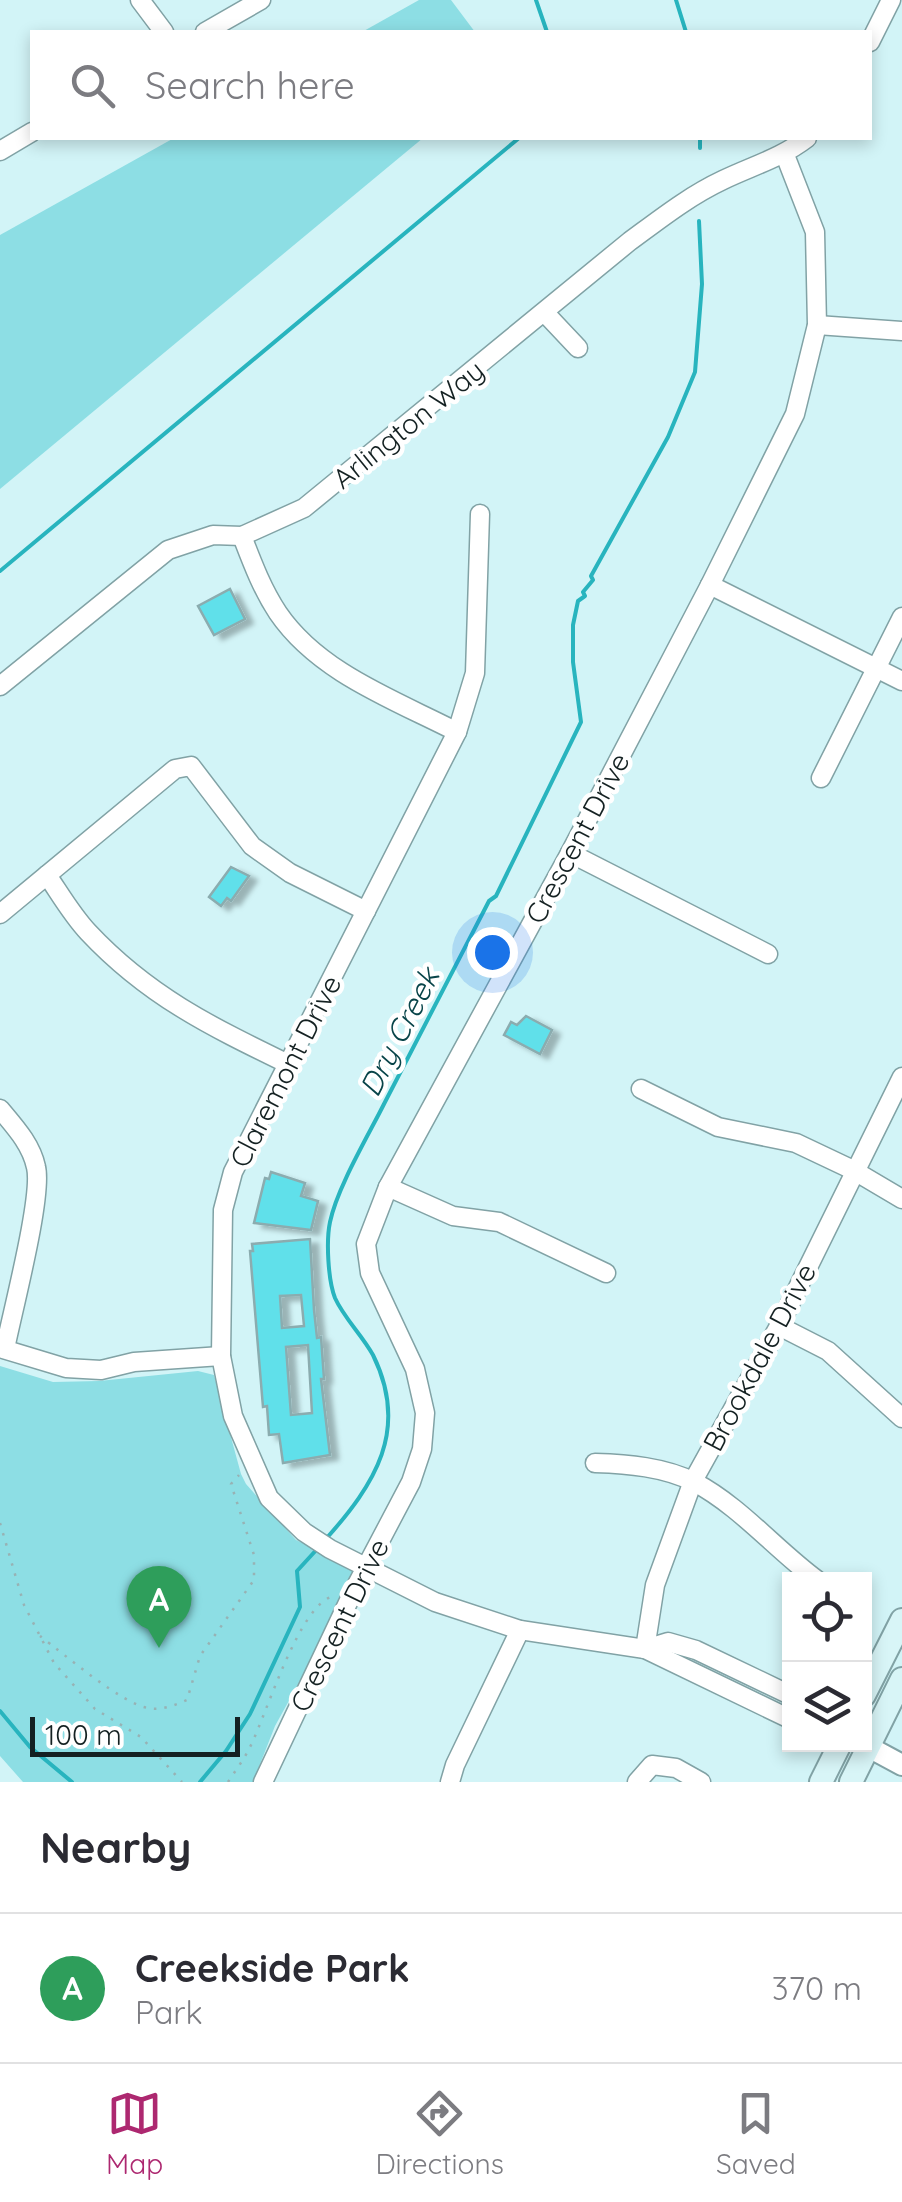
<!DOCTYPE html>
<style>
:root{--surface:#fff;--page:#f2f2f3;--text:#2b2b33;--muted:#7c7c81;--line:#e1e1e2;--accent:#ad2870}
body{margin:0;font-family:Quicksand,sans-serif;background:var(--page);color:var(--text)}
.controls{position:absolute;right:30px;bottom:30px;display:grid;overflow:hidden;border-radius:0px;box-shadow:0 5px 15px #0003}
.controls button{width:90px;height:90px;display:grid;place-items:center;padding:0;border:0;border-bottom:2px solid var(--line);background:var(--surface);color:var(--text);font:50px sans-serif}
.scale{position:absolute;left:30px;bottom:25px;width:210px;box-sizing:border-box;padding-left:10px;border:5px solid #142122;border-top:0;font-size:28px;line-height:35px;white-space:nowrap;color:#142122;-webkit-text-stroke:8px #fff;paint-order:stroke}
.you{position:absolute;left:492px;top:952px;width:35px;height:35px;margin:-25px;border:8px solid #fff;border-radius:50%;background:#1a73e8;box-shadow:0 0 0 15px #1a73e833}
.badge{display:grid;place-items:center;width:65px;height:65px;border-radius:50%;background:var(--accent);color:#fff;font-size:32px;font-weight:700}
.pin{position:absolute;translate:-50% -82px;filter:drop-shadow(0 2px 5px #0008)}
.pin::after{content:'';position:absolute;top:52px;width:35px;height:30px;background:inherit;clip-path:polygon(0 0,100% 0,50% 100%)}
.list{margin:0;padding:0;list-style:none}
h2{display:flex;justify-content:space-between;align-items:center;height:130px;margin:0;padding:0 40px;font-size:42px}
h2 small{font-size:32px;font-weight:400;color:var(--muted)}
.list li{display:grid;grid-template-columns:65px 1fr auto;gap:30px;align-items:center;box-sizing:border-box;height:150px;padding:0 40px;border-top:2px solid var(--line)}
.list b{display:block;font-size:38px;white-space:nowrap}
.list p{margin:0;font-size:32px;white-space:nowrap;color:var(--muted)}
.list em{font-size:32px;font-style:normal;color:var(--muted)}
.icon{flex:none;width:55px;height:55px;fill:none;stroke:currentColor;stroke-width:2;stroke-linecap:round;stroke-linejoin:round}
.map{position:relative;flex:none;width:902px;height:1782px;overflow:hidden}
.search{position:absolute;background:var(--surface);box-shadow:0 5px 15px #0003;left:30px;right:30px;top:30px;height:110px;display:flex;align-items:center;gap:25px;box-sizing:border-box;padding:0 35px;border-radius:0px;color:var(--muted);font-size:38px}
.sheet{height:280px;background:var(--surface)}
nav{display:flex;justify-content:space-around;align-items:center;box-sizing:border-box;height:140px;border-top:2px solid var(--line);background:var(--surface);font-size:28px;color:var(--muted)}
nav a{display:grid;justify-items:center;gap:5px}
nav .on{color:var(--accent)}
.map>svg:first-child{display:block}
.green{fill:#8ddee4}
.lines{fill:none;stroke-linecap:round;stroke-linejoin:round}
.stream{stroke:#28b4be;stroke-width:4}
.building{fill:#61e0ea;stroke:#8bacaf;stroke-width:2.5;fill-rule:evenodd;filter:url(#shadow)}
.minor-casing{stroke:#81a2a5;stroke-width:21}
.tertiary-casing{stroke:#81a2a5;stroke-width:24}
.secondary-casing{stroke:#81a2a5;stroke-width:26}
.path{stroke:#97b2b4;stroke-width:2.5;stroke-dasharray:2.5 8;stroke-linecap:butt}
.minor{stroke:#fff;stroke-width:18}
.tertiary{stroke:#fff;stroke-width:20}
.secondary{stroke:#d8f5f7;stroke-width:22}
.labels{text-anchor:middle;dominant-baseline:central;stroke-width:9;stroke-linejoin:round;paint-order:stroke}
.street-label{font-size:28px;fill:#142122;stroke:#fff}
.water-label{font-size:30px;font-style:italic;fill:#084449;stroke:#fff}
</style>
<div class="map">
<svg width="902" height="1782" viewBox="0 0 902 1782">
<defs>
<filter id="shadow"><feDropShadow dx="8" dy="4.5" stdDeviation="2.5" flood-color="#0004"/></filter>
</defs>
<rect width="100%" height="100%" fill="#d2f4f7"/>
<g class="green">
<path d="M419,0H451L475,32H362Z"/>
<path d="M174,138H423L0,489V235Z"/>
<path d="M0,1366L53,1382L99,1381L198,1371L214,1375L241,1474L246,1484L296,1540L361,1570L275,1726L253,1782H23L0,1756Z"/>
</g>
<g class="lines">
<g class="stream">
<path d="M536,0L547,32"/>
<path d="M676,0L686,32"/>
<path d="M700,138V148"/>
<path d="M0,571L519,138"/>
<path d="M325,1540C375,1484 410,1430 373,1355C362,1335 344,1318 335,1298C328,1280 326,1241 330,1222C337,1188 368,1136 384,1104C419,1036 454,968 489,901L496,896L581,722L573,662V625L578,601L585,596L583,592L593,580L591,576L596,567L668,437L695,372L702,284L699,221"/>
<path d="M0,1711L30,1747L72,1782"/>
<path d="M200,1782L226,1751L250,1714L300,1607L297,1571L319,1547"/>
</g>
</g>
<g class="building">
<path d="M230,589L245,619L214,635L198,606Z"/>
<path d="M231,867L249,876L231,901L227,898L221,906L209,897Z"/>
<path d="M526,1016L552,1030L540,1054L504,1035L511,1022L517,1025Z"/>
<path d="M271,1172L305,1183L301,1196L318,1201L311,1230L254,1223L265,1178L269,1179Z"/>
<path d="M310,1239L314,1310L317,1338L321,1337L324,1379H321L330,1455L283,1463L279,1434L269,1435L267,1406L263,1407L250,1251H253L252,1244ZM301,1295L304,1326L282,1328L280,1296ZM308,1345L312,1413L291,1415L286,1347Z"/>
</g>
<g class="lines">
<defs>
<g id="minor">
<path d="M140,0L164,32"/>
<path d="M205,32L261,0"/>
<path d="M870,42L891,0"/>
<path d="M0,151L32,132"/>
<path d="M545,313L578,348"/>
<path d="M817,325L902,331"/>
<path d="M480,514L475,673L457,732L233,1172L223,1210L221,1356L233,1416L269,1498L304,1532L330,1549L435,1602L520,1630L645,1649L790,1719"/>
<path d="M242,536C252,562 262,589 278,613C319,673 395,700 457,732"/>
<path d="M710,585L902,681"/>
<path d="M0,686L168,550L213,535L242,536L304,508L630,241C660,219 689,196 723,180C752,166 781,158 807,138"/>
<path d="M821,778L902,617"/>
<path d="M570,853L768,954"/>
<path d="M47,875C60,894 72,915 88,932C148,996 210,1026 288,1064"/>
<path d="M0,914L175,769L191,766L252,846L290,873L366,911"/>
<path d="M641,1089L718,1127L796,1143L853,1170L902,1199"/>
<path d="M0,1109C15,1127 31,1144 36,1167C43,1196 12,1313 5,1349"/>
<path d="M388,1187L453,1216L499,1222L606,1273"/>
<path d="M779,1326L828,1351L902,1418"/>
<path d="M0,1348L66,1368L101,1370L134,1362L221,1356"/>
<path d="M595,1463C628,1464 664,1467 694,1482C740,1506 776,1550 817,1580"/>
<path d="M645,1649L655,1585L693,1481L779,1326L902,1077"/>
<path d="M645,1649L668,1642L696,1650L790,1695"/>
<path d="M263,1782L353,1592L411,1482L422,1449L425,1413L415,1369L370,1273L366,1244L388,1187L570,853L710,585L795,414L817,325L815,232L785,155"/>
<path d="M450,1782L455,1765L520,1630"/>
<path d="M637,1782L652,1765L676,1768L701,1782"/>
</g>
<path id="tertiary" d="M863,1744L902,1765"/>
<g id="secondary">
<path d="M864,1695L902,1620"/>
<path d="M821,1782L840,1744"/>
<path d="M851,1782L902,1679"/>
</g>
</defs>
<use href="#minor" class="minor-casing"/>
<use href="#tertiary" class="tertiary-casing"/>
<use href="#secondary" class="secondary-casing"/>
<g class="path">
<path d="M0,1523L24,1605L54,1663L95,1709L141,1737L182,1782"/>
<path d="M40,1636C64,1654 122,1704 148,1708C161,1711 175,1705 187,1700L200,1656L254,1580V1555L231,1484L239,1475"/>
<path d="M228,1782C235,1771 243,1761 249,1749C266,1717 299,1603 334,1596"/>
</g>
<use href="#minor" class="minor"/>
<use href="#tertiary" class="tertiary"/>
<use href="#secondary" class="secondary"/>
</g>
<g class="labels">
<g class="street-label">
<text transform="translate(408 424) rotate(-39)">Arlington Way</text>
<text transform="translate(577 838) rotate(-62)">Crescent Drive</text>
<text transform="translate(285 1071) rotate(-63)">Claremont Drive</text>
<text transform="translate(759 1357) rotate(-62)">Brookdale Drive</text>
<text transform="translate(339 1625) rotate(-64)">Crescent Drive</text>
</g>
<g class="water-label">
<text transform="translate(399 1032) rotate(-63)">Dry Creek</text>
</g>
</g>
</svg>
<div class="controls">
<button><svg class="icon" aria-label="locate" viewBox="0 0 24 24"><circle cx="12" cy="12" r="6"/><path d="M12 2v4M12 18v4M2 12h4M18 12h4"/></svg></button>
<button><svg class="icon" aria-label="layers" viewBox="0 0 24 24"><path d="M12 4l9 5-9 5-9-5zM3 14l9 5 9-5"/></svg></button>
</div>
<div class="scale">100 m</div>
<div class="you"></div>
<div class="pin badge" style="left:159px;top:1648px;background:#2e9e5b">A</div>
<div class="search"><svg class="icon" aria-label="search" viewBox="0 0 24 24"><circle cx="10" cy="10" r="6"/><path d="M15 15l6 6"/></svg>Search here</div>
</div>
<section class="sheet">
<h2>Nearby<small></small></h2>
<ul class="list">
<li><span class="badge" style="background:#2e9e5b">A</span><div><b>Creekside Park</b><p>Park</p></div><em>370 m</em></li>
</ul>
</section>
<nav>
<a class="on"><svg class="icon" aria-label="map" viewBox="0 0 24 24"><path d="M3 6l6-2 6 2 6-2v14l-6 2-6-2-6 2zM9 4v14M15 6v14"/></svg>Map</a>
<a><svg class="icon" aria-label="directions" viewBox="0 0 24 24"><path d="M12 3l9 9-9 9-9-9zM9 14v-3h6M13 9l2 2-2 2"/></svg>Directions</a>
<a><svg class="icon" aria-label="saved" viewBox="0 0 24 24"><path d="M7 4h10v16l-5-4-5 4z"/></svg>Saved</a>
</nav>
